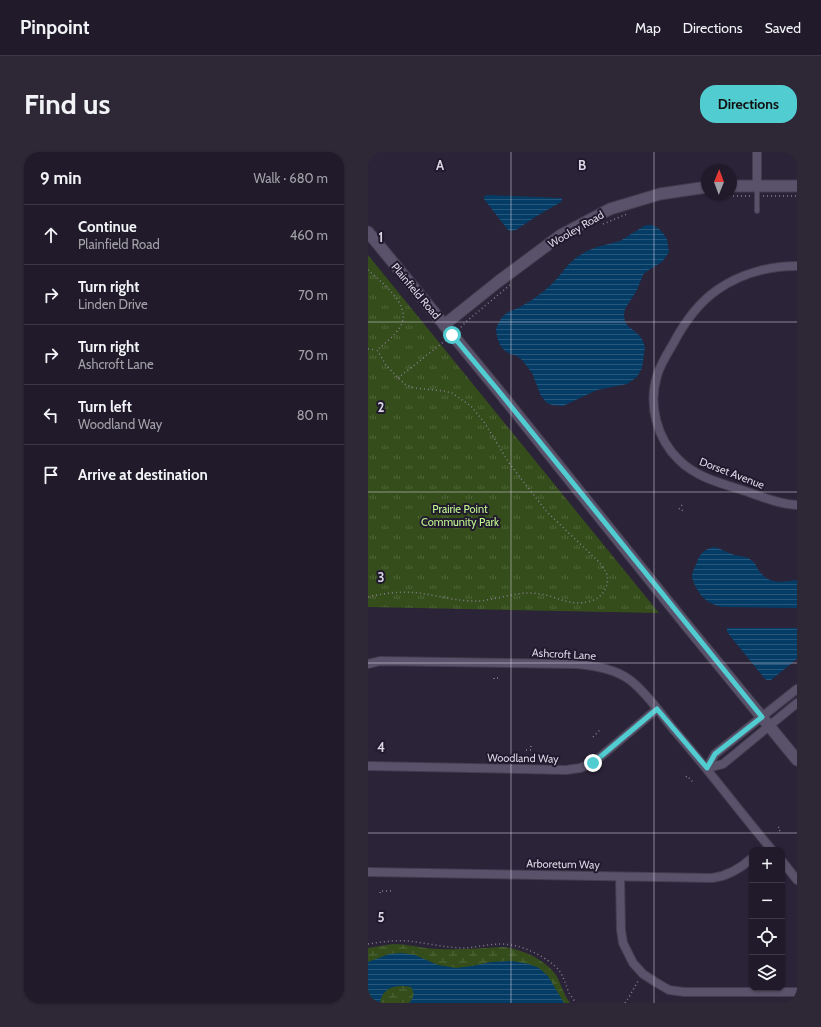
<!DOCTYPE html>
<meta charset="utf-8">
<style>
:root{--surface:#201a2a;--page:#2d2736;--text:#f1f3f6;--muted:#a2a1a8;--line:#3d3847;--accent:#51ccd1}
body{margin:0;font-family:Cabin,sans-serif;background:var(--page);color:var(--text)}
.controls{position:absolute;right:12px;bottom:12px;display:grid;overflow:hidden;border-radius:8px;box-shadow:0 1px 3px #0004}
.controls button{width:36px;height:36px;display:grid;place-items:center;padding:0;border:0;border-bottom:1px solid var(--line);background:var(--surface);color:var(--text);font:20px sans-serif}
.compass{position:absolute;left:333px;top:12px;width:36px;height:36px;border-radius:50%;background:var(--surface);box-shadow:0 1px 3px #0004;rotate:1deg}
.stop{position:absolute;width:12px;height:12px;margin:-9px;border:3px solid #51ccd1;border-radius:50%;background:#fff}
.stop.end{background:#51ccd1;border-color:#fff;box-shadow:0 1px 4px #0008}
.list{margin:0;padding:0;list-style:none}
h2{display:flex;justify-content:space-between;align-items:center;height:52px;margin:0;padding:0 16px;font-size:17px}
h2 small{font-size:13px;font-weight:400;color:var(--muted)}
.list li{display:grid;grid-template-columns:26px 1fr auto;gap:12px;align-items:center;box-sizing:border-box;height:60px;padding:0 16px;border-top:1px solid var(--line)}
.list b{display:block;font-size:15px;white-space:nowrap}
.list p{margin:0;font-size:13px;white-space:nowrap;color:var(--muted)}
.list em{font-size:13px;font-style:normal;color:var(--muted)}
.icon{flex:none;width:22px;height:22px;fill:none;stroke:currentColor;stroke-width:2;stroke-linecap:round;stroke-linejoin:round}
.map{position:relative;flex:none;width:429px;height:851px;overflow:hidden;border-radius:16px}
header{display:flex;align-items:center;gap:24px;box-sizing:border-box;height:56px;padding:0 20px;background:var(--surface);border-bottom:1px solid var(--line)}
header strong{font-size:19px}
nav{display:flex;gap:22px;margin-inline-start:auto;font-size:14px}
.intro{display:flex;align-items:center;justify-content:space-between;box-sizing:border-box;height:96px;padding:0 24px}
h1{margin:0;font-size:28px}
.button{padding:10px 18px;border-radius:16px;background:var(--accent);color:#111;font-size:14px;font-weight:700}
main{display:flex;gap:24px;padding:0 24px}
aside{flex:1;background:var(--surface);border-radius:16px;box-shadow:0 1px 3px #0004}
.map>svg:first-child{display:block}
.wetland{fill:url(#wetland-marsh)}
.park{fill:url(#park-tufts)}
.water{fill:url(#water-rules)}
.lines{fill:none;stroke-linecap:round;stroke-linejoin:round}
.lane-casing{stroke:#443d4f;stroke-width:6}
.street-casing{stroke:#443d4f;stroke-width:10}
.secondary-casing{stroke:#443d4f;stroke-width:13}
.path{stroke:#857f90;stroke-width:1.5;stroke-dasharray:1 3;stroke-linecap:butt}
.lane{stroke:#5a526a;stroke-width:4}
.street{stroke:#5a526a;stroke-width:8}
.secondary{stroke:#5a526a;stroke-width:11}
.route{stroke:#51ccd1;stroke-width:5}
.grid{fill:none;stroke:#dbd7e5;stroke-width:1;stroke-opacity:0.55}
.labels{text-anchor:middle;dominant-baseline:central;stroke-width:4;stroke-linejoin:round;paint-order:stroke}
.street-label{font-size:11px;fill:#dbd7e5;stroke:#211a2e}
.park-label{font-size:11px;fill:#c0f68f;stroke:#211a2e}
.grid-label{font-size:13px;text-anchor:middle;font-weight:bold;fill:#dbd7e5;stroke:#211a2e;stroke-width:4;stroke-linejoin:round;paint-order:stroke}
</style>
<header>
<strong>Pinpoint</strong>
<nav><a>Map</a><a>Directions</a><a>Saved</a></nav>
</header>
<div class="intro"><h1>Find us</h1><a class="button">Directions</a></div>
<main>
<aside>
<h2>9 min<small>Walk · 680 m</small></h2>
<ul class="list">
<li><svg class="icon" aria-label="ahead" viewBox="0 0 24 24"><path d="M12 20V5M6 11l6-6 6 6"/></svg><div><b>Continue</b><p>Plainfield Road</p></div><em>460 m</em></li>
<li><svg class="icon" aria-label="right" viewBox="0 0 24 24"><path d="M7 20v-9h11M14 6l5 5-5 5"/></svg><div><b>Turn right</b><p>Linden Drive</p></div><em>70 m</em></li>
<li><svg class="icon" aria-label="right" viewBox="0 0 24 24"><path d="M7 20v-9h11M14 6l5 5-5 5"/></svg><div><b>Turn right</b><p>Ashcroft Lane</p></div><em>70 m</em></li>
<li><svg class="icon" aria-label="left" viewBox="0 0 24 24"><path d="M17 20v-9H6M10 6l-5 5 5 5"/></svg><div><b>Turn left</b><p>Woodland Way</p></div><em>80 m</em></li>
<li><svg class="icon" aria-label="arrive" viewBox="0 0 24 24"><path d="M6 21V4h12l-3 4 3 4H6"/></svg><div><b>Arrive at destination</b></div></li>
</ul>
</aside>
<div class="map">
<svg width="429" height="851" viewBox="0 0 429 851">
<defs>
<pattern id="wetland-marsh" width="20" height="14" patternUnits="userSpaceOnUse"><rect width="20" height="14" fill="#344d1a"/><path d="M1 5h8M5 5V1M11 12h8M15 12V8" fill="none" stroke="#51663b"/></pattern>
<pattern id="park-tufts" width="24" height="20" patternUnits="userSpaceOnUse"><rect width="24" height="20" fill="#344d1a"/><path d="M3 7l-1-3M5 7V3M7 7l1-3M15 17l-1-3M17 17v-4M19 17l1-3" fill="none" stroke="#51663b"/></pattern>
<pattern id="water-rules" width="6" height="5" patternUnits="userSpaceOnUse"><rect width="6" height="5" fill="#043c66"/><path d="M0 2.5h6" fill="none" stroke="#28577c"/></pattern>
</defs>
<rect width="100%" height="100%" fill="#2b2338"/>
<path class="wetland" d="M25,792C41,792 56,797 71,797C92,798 113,796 134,795C152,796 177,807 188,823C193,832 196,843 202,851H0V796Z"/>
<path class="park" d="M0,103L291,461L0,455Z"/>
<g class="water">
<path d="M119,43L192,46H194V48L193,50L169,64L148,78L143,79L140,78L116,47V45L117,44Z"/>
<path d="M279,73H284L290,76L295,81L299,87L301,100L294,110L279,119L275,123L269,138L257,157L256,163L257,170L260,174L271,183L274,187L277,195L274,216L269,225L259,232L229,238L195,254L184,253L179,251L173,244L164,221L154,208L149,204L142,202L136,198L132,193L129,185L128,177L130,172L134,165L140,160L150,156L164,148L176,139L186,130L201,112L209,105L219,99L229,95L252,89L276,74Z"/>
<path d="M346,395C353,396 357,400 364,402C370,405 379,403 384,409C388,411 389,416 391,419C402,433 414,430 429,428V456L353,455C342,452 334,447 329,437C327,434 325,429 324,425C324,420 327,415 329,410C332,401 337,397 346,395Z"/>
<path d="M359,476H429V507L403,528H399L397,527L359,480Z"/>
<path d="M34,801L47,803L70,813L88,816L104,814L123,810L144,809L161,812L171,816L180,824L196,851H41C46,846 47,841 43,835C29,832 14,835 12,851H0V810L21,802Z"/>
</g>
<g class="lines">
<defs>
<path id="lane" d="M389,59V35"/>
<g id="street">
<path d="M389,0V34"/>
<path d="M429,114C401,114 372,122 349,138C329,152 316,171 305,192C299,202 292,213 289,224C280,253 289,287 311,308C328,325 352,331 374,338C392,344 410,352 429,353"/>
<path d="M0,512L12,509L210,512C228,514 247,517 262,528C278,540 293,562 306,578C340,617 371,659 404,698"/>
<path d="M0,614L198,618L212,616L225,611L289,557"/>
<path d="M339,616L347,602L429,537"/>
<path d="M339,616L355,612L429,551"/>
<path d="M414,709L429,728"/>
<path d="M0,720L344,726C360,724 372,717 384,706"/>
<path d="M252,725L253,778L255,791L265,811L275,822L289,831L301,838L316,840H429"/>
</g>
<g id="secondary">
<path d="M363,34H429"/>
<path d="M0,80L129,237L316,470L429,608"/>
<path d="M76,173L131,129L193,83L242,57L292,42L339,35"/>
</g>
</defs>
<use href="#lane" class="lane-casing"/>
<use href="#street" class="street-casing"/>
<use href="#secondary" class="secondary-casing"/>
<g class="path">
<path d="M341,44H383"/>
<path d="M395,44H429"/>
<path d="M235,72L259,62"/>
<path d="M0,118C13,130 44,153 33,173C28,183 17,191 9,198L18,213L30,226L38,233L46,236L76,239L84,241L103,254L116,270L141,311L179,360L231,410C233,413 236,417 238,420C243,432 235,446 223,449C201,455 192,445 172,442C152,438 132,447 112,449C93,450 71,444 51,441C34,439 17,441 0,445"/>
<path d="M90,178L100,168L142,133"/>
<path d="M0,197L8,198"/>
<path d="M30,226L78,188"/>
<path d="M314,353L311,357L316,359H317"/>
<path d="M126,527V526H132"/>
<path d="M225,585L232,578L231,577"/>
<path d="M158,598H163V594"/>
<path d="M318,625L319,624L325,630"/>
<path d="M411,675L410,676L412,679"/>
<path d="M12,741V739H23"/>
<path d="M0,792C13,790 27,788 40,789C59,791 78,796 97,796C112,795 128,790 143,793C158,795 175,804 187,814C195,821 197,831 201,841C203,844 206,848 208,851"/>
<path d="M257,851L261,845L270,829"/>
</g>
<use href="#lane" class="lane"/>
<use href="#street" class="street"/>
<use href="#secondary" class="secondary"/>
</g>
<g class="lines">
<path class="route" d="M84,183L129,237L394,565L347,602L339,616L289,557L225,611"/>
</g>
<path class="grid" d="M143,0V851M286,0V851M0,170H429M0,340H429M0,511H429M0,681H429"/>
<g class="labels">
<g class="street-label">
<text transform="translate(208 77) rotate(-30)">Wooley Road</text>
<text transform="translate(48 139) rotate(50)">Plainfield Road</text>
<text transform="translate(364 321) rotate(21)">Dorset Avenue</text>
<text transform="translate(196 502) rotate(3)">Ashcroft Lane</text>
<text transform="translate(155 606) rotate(1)">Woodland Way</text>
<text transform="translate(195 712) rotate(1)">Arboretum Way</text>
</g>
<g class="park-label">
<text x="92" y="357">Prairie Point<tspan x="92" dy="13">Community Park</tspan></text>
</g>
</g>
<g class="grid-label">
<text x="72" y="18">A</text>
<text x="214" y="18">B</text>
<text x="13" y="90">1</text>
<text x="13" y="260">2</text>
<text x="13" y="430">3</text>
<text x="13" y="600">4</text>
<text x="13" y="770">5</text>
</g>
</svg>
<div class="controls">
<button>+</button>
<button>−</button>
<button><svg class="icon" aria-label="locate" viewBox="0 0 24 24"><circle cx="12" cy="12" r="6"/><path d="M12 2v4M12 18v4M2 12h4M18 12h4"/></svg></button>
<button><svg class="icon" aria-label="layers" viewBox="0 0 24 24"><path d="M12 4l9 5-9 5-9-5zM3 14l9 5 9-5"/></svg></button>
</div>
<svg class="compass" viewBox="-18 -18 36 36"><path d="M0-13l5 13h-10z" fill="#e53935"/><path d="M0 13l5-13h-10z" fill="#a2a1a8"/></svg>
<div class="stop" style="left:84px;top:183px"></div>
<div class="stop end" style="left:225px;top:611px"></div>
</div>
</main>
